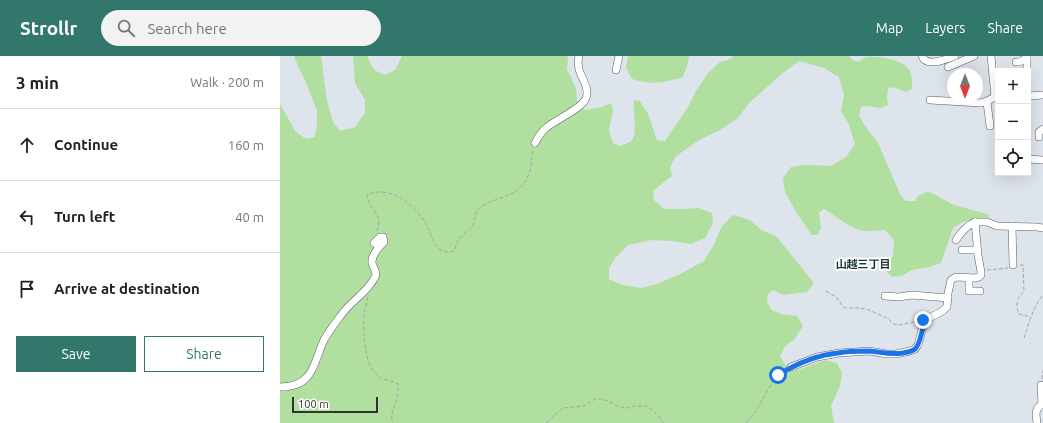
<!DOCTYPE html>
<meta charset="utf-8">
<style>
:root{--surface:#fff;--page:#f2f2f2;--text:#202124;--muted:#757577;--line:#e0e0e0;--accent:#32776c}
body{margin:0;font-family:Ubuntu,"Noto Sans JP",sans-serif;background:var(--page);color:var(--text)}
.controls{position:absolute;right:12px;top:12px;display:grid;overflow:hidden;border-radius:0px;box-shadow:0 4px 16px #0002}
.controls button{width:36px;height:36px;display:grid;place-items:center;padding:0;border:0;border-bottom:1px solid var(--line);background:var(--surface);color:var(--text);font:20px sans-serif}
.compass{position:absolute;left:667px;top:12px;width:36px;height:36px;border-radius:50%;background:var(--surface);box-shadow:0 4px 16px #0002;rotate:180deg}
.scale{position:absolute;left:12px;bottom:10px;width:86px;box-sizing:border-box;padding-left:4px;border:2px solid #303234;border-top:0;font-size:11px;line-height:14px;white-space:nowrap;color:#303234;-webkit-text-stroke:3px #fff;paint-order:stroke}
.stop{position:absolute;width:12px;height:12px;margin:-9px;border:3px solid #1a73e8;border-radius:50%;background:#fff}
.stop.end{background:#1a73e8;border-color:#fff;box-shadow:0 1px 4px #0008}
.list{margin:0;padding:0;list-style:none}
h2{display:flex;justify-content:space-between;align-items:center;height:52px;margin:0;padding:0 16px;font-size:17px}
h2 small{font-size:13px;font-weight:400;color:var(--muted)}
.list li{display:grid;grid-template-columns:26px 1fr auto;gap:12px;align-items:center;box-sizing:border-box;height:72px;padding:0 16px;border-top:1px solid var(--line)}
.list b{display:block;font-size:15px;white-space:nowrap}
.list em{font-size:13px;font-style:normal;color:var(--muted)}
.actions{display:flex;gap:8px;padding:12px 16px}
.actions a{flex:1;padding:9px 0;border:1px solid var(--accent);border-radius:0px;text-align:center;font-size:14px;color:var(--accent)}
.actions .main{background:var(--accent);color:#fff}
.icon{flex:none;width:22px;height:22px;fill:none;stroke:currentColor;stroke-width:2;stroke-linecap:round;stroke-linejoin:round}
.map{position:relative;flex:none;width:763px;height:367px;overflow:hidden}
header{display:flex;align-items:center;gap:24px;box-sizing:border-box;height:56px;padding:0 20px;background:var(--accent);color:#fff}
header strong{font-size:19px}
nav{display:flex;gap:22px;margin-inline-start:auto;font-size:14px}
.search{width:280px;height:36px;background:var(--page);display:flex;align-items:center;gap:10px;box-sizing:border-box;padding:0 14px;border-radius:22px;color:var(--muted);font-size:15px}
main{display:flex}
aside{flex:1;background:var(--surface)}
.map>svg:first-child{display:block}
.green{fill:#b0df9f}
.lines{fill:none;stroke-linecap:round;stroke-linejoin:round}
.minor-casing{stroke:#595d63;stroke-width:8}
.path{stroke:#a2a7ac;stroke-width:1;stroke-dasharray:4 2;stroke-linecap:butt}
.minor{stroke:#fff;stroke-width:7}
.route{stroke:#1a73e8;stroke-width:5}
.labels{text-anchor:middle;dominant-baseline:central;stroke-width:4;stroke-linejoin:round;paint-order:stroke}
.neighbourhood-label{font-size:11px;font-weight:bold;fill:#163631;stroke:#fff}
</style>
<header>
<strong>Strollr</strong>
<div class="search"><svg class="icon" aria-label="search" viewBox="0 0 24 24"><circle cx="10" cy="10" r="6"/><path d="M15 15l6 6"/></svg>Search here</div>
<nav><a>Map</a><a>Layers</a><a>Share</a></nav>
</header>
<main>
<aside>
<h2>3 min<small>Walk · 200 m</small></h2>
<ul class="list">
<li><svg class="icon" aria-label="ahead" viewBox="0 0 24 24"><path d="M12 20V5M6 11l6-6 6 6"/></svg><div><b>Continue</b></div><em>160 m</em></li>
<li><svg class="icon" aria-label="left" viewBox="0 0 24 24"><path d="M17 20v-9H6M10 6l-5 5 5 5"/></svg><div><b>Turn left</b></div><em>40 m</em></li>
<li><svg class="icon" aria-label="arrive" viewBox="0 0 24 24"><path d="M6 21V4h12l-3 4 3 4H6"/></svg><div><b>Arrive at destination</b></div></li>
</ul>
<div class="actions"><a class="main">Save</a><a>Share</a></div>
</aside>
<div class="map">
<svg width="763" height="367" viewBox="0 0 763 367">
<rect width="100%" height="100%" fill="#dee4eb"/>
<g class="green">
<path d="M14,0H41L47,45L53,66L60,75L75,71L85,57V44L75,27L73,0H87L94,14L105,19L115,14L122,0H288L287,13L296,32L297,45L305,54L322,51L331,47L333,54L329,75L333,87L340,90C344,88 349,87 352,84C358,76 352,54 354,44L360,45L368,58L377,84L385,85L408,51L416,35L428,17L440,6L451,3L453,0H569L572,4L578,6C581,4 584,2 586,1C598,0 620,3 628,12C633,18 632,26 632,33L626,36L613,31L608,33L607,41L608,49L600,52L586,50L581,51L579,59L585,70L598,87L621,140L626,145H635L638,140L648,135L674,149L707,158L709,160L708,162L705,163L697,162L683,166L673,172L661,207L649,211L632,214L621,220L612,221L607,216V208L613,200L614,184L605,174C598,174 589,176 583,175C569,172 556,160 544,153L539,156L541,173L537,179H532L518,159L505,136L503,122L511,111L525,109L551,110L566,101L575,88L569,69L561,55L564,39L559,21L544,12L519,5L504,16L469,47L458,62L440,74L419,84L395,101L390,112L392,120L384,126L373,135L374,144L384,153H404L418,152L432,157L433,167L425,182L411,188L392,185L372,184L348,189L336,201L329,212V223L342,229L362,232L377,228L400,218L424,205L433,190L442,170L453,159L470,164L481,174L496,180L534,227L527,236L503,239L493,234L488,238L487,246L492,254L502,258L517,260L523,270L514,284L505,290L500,301L510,315L518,314L545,304L557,307L562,317L560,330L551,350L554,367H0V48L16,76L26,83L35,81L37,68V55L27,29L16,5Z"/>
<path d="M348,0H409L408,7L403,21C383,27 372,29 352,23L346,12Z"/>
</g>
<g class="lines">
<defs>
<g id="minor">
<path d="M642,0C646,12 667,3 675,0"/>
<path d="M711,0L715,41"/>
<path d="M736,6H739L747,2"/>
<path d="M668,11L694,0"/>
<path d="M336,14L339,0"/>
<path d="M747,15V0"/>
<path d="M748,40L763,39"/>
<path d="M650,44L701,47C707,46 712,42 718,40"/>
<path d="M707,46L710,70"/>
<path d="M759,81V76L763,73"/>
<path d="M255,87C258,81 261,76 266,72C275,64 303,52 306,42C310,32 301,22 299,13C298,9 298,4 299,0"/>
<path d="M748,103L763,104"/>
<path d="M732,170L733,209"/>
<path d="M676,184C681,176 686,170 695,166"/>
<path d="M682,194H697"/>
<path d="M689,222V235H700"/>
<path d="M605,240L619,241L632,239L668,242"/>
<path d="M511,311L537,301L559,297L589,295L607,298H616L630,295L635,293L638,289L642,274L646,265L649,262L661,256L667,251L668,237L671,224L676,221L695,222L699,221L701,219V216L698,199L695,166H707L717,170L757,171L763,172"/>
<path d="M761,329L762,348"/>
<path d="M0,331C10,331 21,329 28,320C36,310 38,296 44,284C49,275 56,266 62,258C71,245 88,236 95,221C98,216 93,212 92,207C91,199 99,191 104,186L103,181H100L94,187"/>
<path d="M757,367C756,359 754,352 763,348"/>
</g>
</defs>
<use href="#minor" class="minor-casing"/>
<g class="path">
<path d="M97,175C103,156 90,155 87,140C96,132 116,137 125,145C131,149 141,160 145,166C150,173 151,184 157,191C161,196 169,197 174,195L177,187L179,183L193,170L197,154C212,140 235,144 246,124C247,121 249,118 250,115C252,108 251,101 253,94"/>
<path d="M740,209H743L744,235C737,241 735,250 739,258L751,261"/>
<path d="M707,214L728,212"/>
<path d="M546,235L556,241L560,246L563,251L566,252H580L589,254L607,262L614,268L618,269L640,265"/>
<path d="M88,241C87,247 85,253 84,259C83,275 84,310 98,320C104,325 112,324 118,328C118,333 118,337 117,342C115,350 109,359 113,367"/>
<path d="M744,282C749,267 753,251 763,239"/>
<path d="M762,323L763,314"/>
<path d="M266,367L276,358L283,352L304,350L315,343H322L328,345L339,351L348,352L354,350H366L371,353L381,363L383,367"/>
<path d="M466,367C469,363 473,359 476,355C485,341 490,324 505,315"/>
</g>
<use href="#minor" class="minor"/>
</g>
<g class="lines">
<path class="route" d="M498,319C516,308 537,299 558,297C568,295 579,295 589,295C602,296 609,299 623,297C627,296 631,296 635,293C641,288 641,273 646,265L643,264"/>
</g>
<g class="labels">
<g class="neighbourhood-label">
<text x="583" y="208">山越三丁目</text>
</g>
</g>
</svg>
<div class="controls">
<button>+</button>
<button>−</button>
<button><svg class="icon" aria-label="locate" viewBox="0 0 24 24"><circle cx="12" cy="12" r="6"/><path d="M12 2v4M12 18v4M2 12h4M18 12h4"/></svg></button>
</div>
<svg class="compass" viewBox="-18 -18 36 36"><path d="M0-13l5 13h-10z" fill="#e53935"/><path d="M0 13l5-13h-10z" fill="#757577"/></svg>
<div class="scale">100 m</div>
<div class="stop" style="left:498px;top:319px"></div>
<div class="stop end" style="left:643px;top:264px"></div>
</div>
</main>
